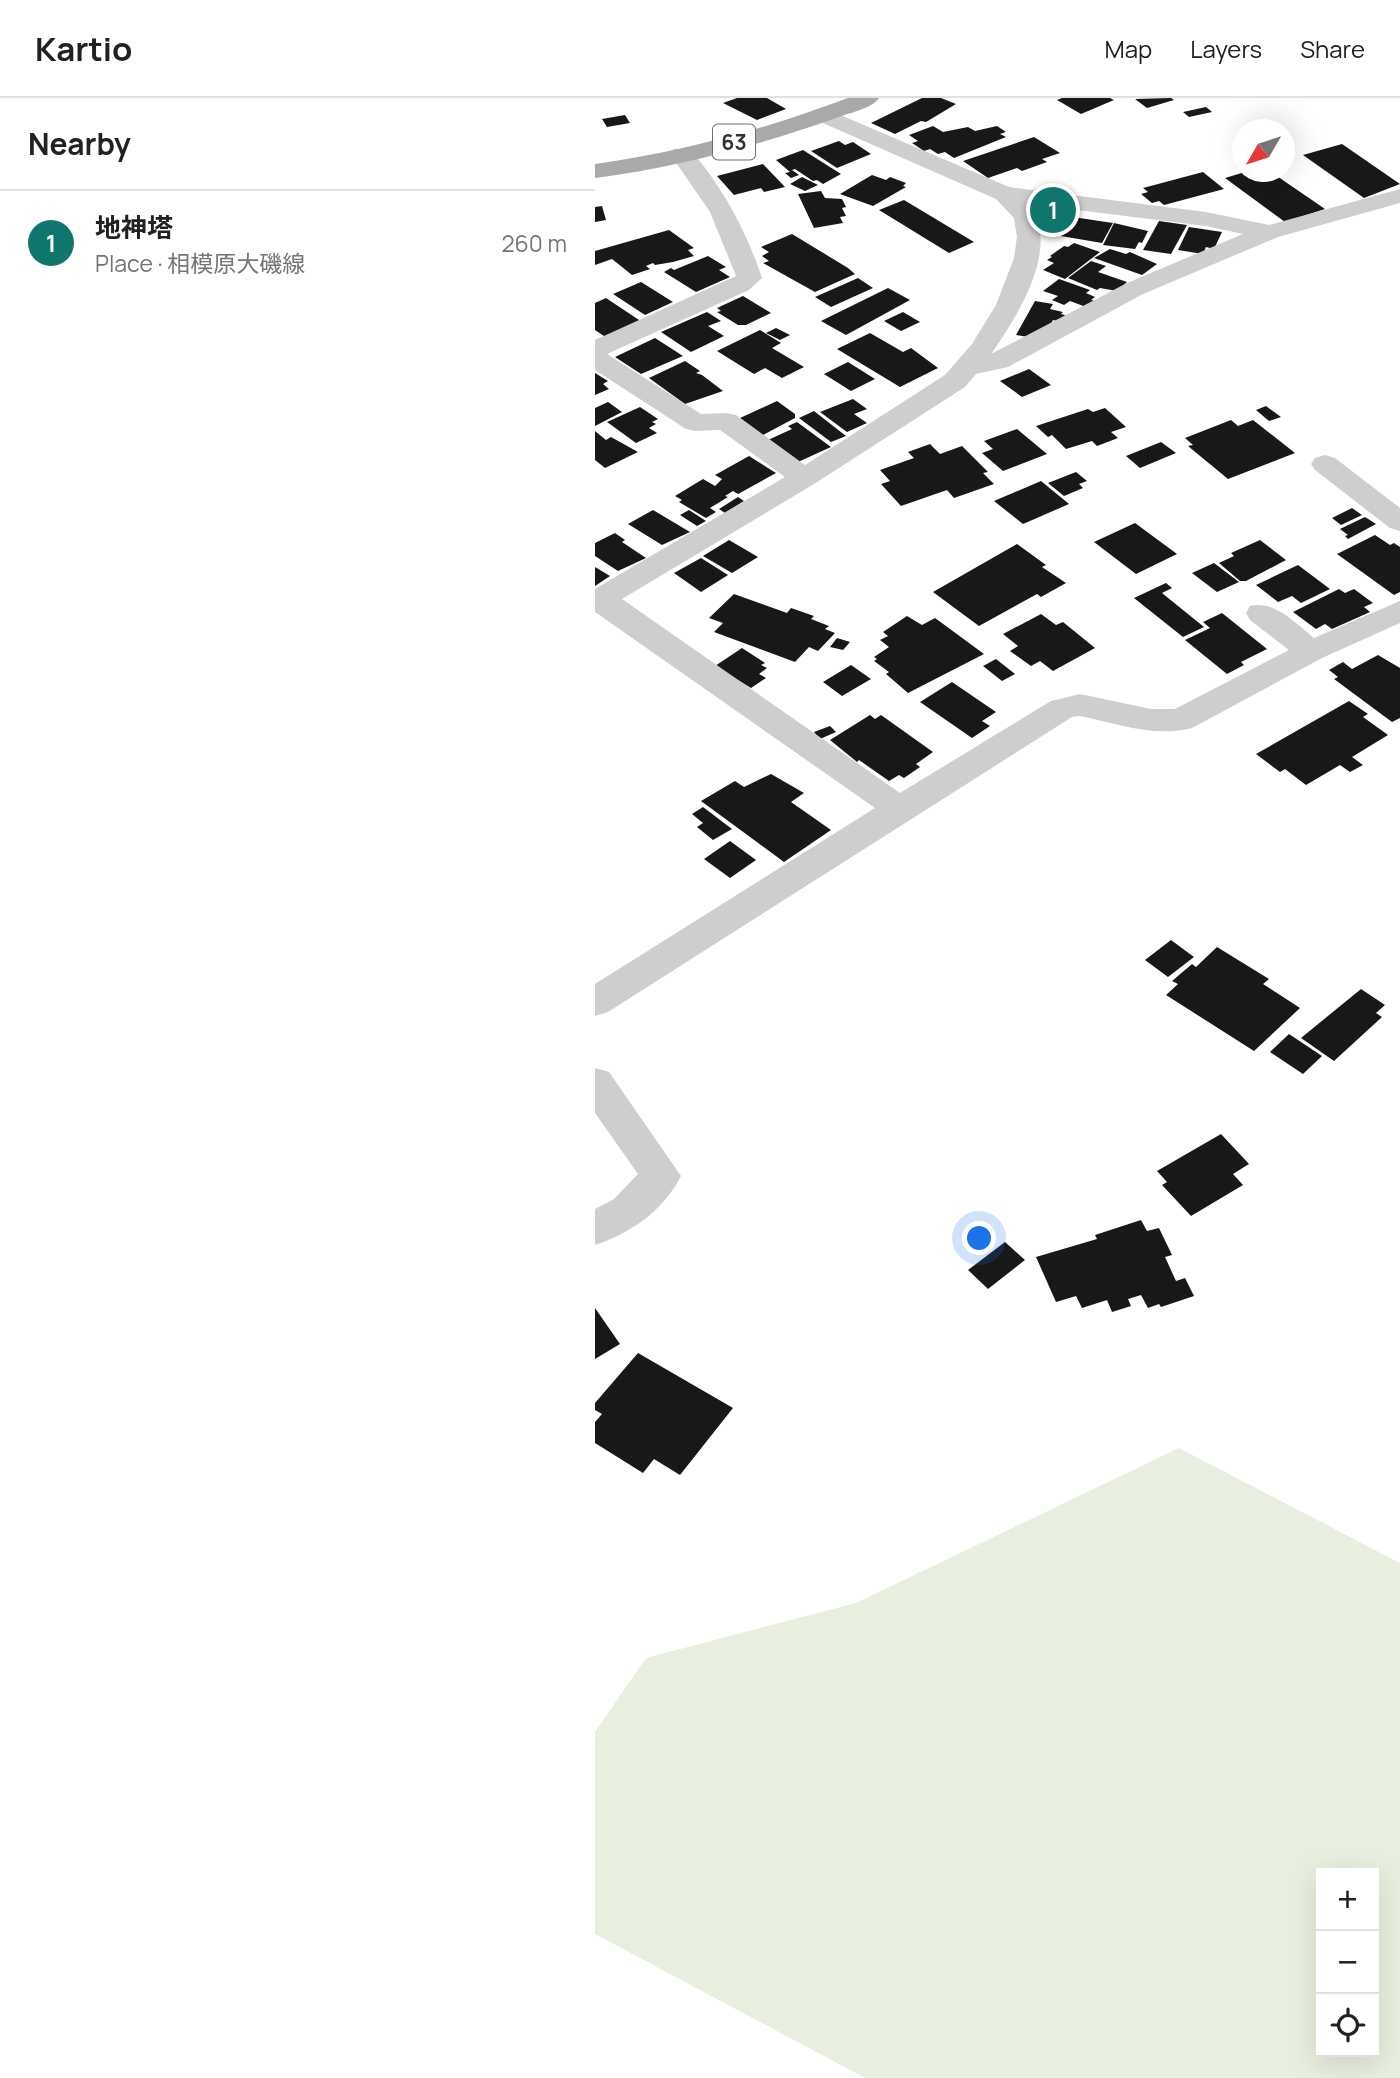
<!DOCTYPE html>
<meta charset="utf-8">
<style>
:root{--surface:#fff;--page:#f6f6f6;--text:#202124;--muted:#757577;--line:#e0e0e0;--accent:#0f766e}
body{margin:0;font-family:Manrope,"Noto Sans JP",sans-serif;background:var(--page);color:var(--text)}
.controls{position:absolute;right:21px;bottom:21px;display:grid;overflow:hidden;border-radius:0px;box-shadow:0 7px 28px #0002}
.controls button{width:63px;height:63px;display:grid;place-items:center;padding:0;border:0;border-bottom:2px solid var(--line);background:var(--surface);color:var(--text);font:35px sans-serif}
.compass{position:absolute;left:637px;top:21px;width:63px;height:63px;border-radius:50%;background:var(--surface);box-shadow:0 7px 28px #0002;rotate:231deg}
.you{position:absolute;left:385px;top:1141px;width:24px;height:24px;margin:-18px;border:5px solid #fff;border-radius:50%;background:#1a73e8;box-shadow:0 0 0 10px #1a73e833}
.badge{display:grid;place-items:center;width:46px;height:46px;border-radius:50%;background:var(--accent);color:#fff;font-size:23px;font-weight:700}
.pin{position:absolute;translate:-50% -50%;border:4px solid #fff;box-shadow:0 2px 7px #0006}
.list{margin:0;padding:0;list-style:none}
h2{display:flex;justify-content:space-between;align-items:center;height:91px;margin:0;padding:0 28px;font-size:30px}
h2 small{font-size:23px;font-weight:400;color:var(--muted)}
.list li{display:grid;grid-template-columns:46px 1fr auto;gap:21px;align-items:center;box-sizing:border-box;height:105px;padding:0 28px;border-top:2px solid var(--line)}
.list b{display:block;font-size:26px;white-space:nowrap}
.list p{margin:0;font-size:23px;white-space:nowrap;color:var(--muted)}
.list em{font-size:23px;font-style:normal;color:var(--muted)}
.icon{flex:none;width:38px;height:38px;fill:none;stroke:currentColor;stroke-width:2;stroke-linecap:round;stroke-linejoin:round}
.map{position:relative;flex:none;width:805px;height:1980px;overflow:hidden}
header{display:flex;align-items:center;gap:42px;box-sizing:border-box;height:98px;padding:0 35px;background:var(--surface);border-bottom:2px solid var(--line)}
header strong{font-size:33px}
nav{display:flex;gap:38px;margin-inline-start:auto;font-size:24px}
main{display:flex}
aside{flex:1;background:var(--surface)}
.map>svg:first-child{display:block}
.green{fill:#e9efde;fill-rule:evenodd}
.building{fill:#181818}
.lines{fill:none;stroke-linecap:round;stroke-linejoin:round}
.minor{fill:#cecece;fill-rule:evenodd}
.major{fill:#a9a9a9;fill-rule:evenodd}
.labels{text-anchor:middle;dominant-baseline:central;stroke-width:7;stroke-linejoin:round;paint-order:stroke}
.shield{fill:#fff;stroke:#6f6f6f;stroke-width:2}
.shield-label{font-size:21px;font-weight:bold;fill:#313131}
</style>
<header>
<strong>Kartio</strong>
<nav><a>Map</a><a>Layers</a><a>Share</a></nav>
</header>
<main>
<aside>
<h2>Nearby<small></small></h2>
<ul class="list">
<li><span class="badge">1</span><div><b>地神塔</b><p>Place · 相模原大磯線</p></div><em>260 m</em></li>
</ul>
</aside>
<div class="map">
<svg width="805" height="1980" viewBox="0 0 805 1980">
<rect width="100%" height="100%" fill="#fff"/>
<path class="green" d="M584,1350L805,1465V1980H270L0,1836V1634L51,1560L261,1505ZM726,1775H779V1954H726Z"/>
<g class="building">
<path d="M142,0H172L191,11L162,22L128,5Z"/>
<path d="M327,0H346L361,6L331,24L326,23L300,36L276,25Z"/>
<path d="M467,0H515L519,2L486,16L462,2Z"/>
<path d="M576,0L579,2L552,10L540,1Z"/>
<path d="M611,9L617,14L594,19L588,14Z"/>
<path d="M30,17L35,25L12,29L7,21Z"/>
<path d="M338,28L348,34L373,29L380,33L402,28L411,34L405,36L411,39L359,60L350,54L343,56L335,51L329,53L317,45L323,43L314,37Z"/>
<path d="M439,39L465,55L447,61L452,64L427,73L422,70L393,80L368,63Z"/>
<path d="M244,43L250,47L258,44L276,56L242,70L216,53Z"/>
<path d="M747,46L805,86L769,100L708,57Z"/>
<path d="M208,52L246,76L228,86L222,82L218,83L200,71L197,72L204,77L196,80L190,75L195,74L181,62Z"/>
<path d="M168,66L190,89L169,94L166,90L139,97L122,78Z"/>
<path d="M608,74L629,91L569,107L564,103L557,105L546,96L553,94L548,90Z"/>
<path d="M650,74H676L730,111L690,124L630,80Z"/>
<path d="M277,77L291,82L295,79L311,85L308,88L311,89L278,108L245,96Z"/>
<path d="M207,79L223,87L210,93L195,86Z"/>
<path d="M226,93L230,100L247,101L251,109L247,110L251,118L245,119L248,125L219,130L203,96Z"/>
<path d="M309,102L379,144L354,155L284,112Z"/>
<path d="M7,108L11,122L0,124V109Z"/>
<path d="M471,118L518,125L507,145L460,137Z"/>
<path d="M564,123L592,127L576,156L548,152Z"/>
<path d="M519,125L553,133L547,145L544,144L540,151L508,147Z"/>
<path d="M594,129L627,134L619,151L611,149L608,156L583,152Z"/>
<path d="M74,132L99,150L93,152L99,158L78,164L60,167L58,165L51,168L55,171L37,177L17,161L0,167V153Z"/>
<path d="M197,136L253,170L260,176L220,194L168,165L174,163L167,158L174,154L166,149Z"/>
<path d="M479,145L505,154L470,181L448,172L459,165L452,162L457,159L455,158L469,148L473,149Z"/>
<path d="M515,151L531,156L535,154L562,166L547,177L499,160Z"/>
<path d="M113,158L131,169L124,172L135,179L101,194L69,174L76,170L79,172Z"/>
<path d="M496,163L511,168L503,174L532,184L522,193L505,190L502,192L473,180Z"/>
<path d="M263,180L278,190L236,209L220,199Z"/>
<path d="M464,181L495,192L491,195L500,199L496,202L500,203L491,209L475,203L469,207L457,202L463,198L448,193Z"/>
<path d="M46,184L78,204L50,217L18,196Z"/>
<path d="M293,190L315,202L251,237L226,223Z"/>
<path d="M148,198L176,215L151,227H143L122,214L126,213L122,210Z"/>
<path d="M11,200L47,224L12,240L0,232V205Z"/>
<path d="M440,203L458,206L455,211L468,214L466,216L470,217L466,224L458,222L453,232L439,240L421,237Z"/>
<path d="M112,214L126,223L113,228L129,238L96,254L66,234Z"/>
<path d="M308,214L325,224L306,233L289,223Z"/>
<path d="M181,230L195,237L185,242L171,235Z"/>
<path d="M165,232L186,245L177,250L209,269L187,280L170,270L159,276L122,253Z"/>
<path d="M275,235L308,254L316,250L343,270L305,289L242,251Z"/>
<path d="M60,240L88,258L46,276L20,259Z"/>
<path d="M90,263L105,273L101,275L107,277L128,293L90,306L54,280Z"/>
<path d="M253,264L280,281L256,293L229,276Z"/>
<path d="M434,271L456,287L427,299L405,283Z"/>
<path d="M0,275L13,283L8,286L14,291L0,297Z"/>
<path d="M258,301L272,311L259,316L272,325L252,334L225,314Z"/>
<path d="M182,303L200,316V320L168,337L145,320Z"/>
<path d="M13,304L27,314L0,328V310Z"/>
<path d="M671,308L686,319L674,323L661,312Z"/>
<path d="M45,309L63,321L57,324L61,326L54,330L62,335L41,345L12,324Z"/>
<path d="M510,310L531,329L516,334L523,340L502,348L497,343L471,351L457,337L453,339L441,328L493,311L498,314Z"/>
<path d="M219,313L251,338L236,344L204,320Z"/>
<path d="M636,322L643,328L658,322L700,355L633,381L593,348L598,347L590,340Z"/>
<path d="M202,324L236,349L203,364L173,342L197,331L193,328Z"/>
<path d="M422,331L452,356L408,373L387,355L398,351L389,343Z"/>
<path d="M0,333L11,342L16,339L43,354L10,370L0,362Z"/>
<path d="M566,344L581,355L545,370L531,358Z"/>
<path d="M335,346L345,356L367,348L393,374L388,375L399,386L359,400L352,392L306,408L286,386L295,383L285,372L319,360L313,354Z"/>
<path d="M154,358L181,375L143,396L138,393L130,398L133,399L115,410L121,414L111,420L84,404L87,402L80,398L108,381L120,388L127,381L120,377Z"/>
<path d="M481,374L492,383L484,386L488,390L469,398L453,385Z"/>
<path d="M446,383L474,406L428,426L399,403Z"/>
<path d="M143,399L149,403L130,415L124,411Z"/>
<path d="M757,410L767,417L746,427L737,420Z"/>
<path d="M58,412L95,434L67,447L33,426Z"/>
<path d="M94,412L111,423L102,428L85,417Z"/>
<path d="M770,419L781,426L753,441L750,438L753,437L745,431Z"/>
<path d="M540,425L582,456L541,476L499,444Z"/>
<path d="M20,435L30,442L27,444L51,460L23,473L0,458V445Z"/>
<path d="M780,437L795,447L799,445L805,449V494L799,497L742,456Z"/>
<path d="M134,442L163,459L137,475L108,458Z"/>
<path d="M665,442L691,462L651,483H645L624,465L639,458L636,455Z"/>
<path d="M422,446L451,467L447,469L471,485L446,499L442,496L384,528L338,494Z"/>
<path d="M106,460L133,477L106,494L79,475Z"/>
<path d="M619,465L644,484L622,494L597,475Z"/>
<path d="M703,467L735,491L706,505L697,498L683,504L661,487Z"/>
<path d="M0,469L15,478L0,488Z"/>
<path d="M571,485L577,490L567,495L609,529L588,539L539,500Z"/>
<path d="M744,491L750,495L759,491L778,505L769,509L775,514L737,531L730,526L721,531L698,514Z"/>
<path d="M139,496L192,515L196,510L219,518L216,521L234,528L230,531L240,535L223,553L214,549L200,564L119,534L128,525L114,520Z"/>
<path d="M627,515L672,551L646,564L649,567L632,576L590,542L615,530L608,524Z"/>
<path d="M446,516L461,527L468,524L500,550L458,573L445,563L436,568L415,553L423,548L408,536Z"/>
<path d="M312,518L327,527L340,520L389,556L313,595L291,576L294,574L279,563L282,561L279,559L294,549L285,542L293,538L288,534Z"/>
<path d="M242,540L255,544L248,552L235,549Z"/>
<path d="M147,550L170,565L166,567L172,570L164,576L171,580L156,590L120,568Z"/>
<path d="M783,557L805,570V620L797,624L739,581L743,579L734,572L748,564L757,571Z"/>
<path d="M401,561L420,576L407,583L388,568Z"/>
<path d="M256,567L276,581L247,598L228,584Z"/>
<path d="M357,584L401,614L387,623L395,628L377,640L325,604Z"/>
<path d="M754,603L773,616L768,619L793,637L757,659L768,667L755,674L745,667L711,687L690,671L685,674L661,656Z"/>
<path d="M275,617L280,621L286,617L338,654L321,666L325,669L309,680L304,677L294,683L264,662L262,664L235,642Z"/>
<path d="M235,628L241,634L225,641L219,634Z"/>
<path d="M176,676L209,695L196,704L236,732L189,764L106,703L140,683L149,689Z"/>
<path d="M108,709L137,731L118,742L102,729L108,725L97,716Z"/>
<path d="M135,743L161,762L135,780L109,761Z"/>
<path d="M576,842L599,859L573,879L550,862Z"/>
<path d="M622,849L674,881L668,886L705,910L659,953L571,897L583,886L577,883L597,866L601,869Z"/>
<path d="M766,891L790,907L781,915L787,919L739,963L706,940Z"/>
<path d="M694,936L727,958L708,976L675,954Z"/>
<path d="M626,1036L654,1066L638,1076L648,1087L596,1118L567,1087L572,1084L562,1073Z"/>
<path d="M546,1122L552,1133L564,1130L577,1157L570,1159L581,1183L590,1180L599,1198L566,1209L564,1206L553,1210L546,1197L533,1201L536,1208L517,1214L512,1202L487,1210L481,1198L461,1204L441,1159L502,1141L500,1137Z"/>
<path d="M410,1144L430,1162L393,1191L373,1172Z"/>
<path d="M0,1210L25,1246L0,1261Z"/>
<path d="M43,1255L138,1310L85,1377L59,1361L48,1375L0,1345V1324L7,1316L0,1312V1305Z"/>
</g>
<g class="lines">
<g class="minor">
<path d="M229,10L414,89L611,114L674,127L805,91V105L683,139L548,196L413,269L381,276L370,289L219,386L27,501L305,695L456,603L485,596L556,611H580L694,552L655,522L651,515L655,508C680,502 700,525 719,540L805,503V525L727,560L597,630C560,640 521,625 485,618L477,619L13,914L0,918V886L280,710L0,514V491L190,379L125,332L101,333L91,331L0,272V242L141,178L115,114L75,56L79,51H95C128,90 151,132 167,180L154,192L12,256L106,316L131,315L141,317L210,367L350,277L377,246L401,207L419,160L422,139L419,120L401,101L221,22L218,17L221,12ZM434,106L611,128L648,136L530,186L396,256C422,219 467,149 434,106Z"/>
<path d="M730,357L740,360L805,410V433L795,430L720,372L716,366L720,360Z"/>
<path d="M0,970L14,974L86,1078C68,1113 36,1135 0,1147V1111L19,1101L43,1076L0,1015Z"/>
</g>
<path class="major" d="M253,0H284C277,11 253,15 241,20C162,48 83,69 0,80V66C87,54 171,31 253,0Z"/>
</g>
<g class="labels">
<rect class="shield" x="118" y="26.5" width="42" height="35" rx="5"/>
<g class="shield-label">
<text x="139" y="44">63</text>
</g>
</g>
</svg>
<div class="controls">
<button>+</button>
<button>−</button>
<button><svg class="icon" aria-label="locate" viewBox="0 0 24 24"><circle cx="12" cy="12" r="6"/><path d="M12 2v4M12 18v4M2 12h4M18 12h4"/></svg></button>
</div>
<svg class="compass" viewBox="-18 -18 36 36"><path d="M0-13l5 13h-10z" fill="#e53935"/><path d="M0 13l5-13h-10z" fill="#757577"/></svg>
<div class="you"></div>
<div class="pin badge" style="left:458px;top:112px">1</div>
</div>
</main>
